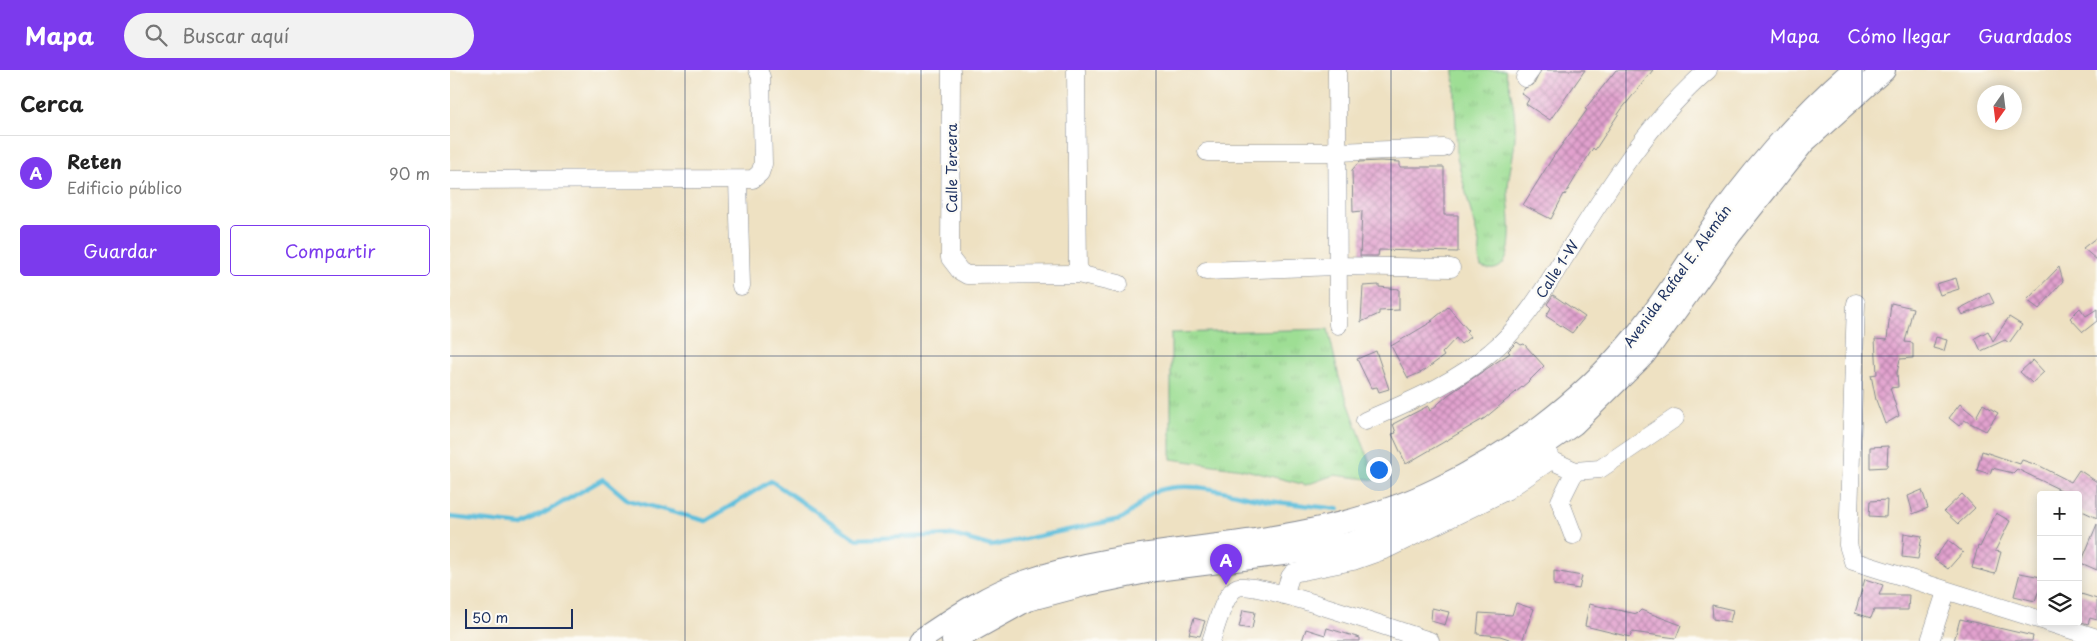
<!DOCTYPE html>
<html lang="es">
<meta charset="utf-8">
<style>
:root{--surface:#fff;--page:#f2f2f2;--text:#222;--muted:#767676;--line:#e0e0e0;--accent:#7c3aed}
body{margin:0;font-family:"Playpen Sans",sans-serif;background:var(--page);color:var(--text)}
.controls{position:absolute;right:15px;bottom:15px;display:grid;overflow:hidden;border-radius:5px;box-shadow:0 2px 12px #0003}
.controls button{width:45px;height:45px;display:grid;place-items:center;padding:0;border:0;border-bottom:1px solid var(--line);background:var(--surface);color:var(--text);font:25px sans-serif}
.compass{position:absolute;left:1527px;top:15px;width:45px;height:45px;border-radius:50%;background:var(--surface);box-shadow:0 2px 12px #0003;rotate:194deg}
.scale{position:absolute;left:15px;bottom:12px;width:108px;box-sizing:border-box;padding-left:5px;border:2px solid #1b2f5e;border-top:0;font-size:14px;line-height:18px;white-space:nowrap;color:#1b2f5e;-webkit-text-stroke:4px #fdfcf7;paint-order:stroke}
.you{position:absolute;left:928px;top:399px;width:18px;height:18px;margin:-12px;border:4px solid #fff;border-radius:50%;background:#1a73e8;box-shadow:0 0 0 8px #1a73e833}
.badge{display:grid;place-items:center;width:32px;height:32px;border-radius:50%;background:var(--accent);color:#fff;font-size:16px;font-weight:700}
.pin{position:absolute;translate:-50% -41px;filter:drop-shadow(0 1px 2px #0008)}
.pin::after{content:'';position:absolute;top:26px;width:18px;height:15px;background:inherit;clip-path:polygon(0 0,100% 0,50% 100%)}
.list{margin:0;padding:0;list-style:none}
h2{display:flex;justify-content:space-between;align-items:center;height:65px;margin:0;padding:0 20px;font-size:21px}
h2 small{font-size:16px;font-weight:400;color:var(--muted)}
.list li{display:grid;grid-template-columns:32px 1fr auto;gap:15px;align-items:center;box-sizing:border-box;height:75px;padding:0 20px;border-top:1px solid var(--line)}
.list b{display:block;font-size:19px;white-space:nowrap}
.list p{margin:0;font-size:16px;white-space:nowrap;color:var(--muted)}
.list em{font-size:16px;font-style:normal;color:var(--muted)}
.actions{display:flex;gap:10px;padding:15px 20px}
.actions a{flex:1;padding:11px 0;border:1px solid var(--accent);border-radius:5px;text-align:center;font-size:18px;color:var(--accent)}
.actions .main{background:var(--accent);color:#fff}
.icon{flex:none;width:28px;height:28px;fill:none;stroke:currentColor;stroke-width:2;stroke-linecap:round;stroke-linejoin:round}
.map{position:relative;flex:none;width:1647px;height:571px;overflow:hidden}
header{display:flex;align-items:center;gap:30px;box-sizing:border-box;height:70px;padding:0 25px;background:var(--accent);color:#fff}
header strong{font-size:24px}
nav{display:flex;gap:28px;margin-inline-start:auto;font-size:18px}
.search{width:350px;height:45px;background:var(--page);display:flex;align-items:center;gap:12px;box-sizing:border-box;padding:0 18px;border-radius:28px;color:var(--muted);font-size:19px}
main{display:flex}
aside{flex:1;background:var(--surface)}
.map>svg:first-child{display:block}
.grass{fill:url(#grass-tufts);stroke:#5c8679}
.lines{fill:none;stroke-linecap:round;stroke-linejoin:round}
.stream{stroke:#5dbedb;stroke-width:4.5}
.building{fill:url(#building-cross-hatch)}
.minor-casing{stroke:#848890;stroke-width:19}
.major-casing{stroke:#848890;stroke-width:24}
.minor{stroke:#fff;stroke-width:18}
.major{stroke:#fff;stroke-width:22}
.grid{fill:none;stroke:#1b2f5e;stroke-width:1;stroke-opacity:0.55}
.labels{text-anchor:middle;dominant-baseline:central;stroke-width:5;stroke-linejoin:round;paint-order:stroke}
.street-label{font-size:14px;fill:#1b2f5e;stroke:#fdfcf7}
</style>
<header>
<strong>Mapa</strong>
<div class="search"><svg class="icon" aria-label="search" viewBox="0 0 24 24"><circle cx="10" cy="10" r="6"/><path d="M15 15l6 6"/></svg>Buscar aquí</div>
<nav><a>Mapa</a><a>Cómo llegar</a><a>Guardados</a></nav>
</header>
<main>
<aside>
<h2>Cerca<small></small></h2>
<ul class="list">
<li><span class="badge">A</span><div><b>Reten</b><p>Edificio público</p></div><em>90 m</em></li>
</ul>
<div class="actions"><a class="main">Guardar</a><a>Compartir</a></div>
</aside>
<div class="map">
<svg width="1647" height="571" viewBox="0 0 1647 571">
<defs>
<pattern id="grass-tufts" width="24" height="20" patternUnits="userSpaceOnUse" patternTransform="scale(1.25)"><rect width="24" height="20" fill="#9ede94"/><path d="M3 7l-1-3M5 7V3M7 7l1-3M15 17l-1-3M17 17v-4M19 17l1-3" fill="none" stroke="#88bf82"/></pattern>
<pattern id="building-cross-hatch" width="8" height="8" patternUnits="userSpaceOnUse" patternTransform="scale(1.25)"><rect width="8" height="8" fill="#e2a1ce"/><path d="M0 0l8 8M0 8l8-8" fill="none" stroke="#b684aa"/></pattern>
</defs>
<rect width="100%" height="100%" fill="#fdfcf7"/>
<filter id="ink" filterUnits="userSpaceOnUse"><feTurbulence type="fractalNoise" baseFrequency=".02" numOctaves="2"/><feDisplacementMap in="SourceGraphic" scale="10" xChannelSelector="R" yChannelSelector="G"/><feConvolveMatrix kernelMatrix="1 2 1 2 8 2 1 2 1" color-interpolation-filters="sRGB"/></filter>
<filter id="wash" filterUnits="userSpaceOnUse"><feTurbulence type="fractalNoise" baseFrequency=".0096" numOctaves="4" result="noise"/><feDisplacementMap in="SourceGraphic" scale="20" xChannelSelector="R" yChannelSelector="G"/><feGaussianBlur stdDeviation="1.12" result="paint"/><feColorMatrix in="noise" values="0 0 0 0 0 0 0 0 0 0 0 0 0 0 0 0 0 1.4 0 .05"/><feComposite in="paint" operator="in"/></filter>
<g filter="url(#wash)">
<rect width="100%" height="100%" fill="#eee1c2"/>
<g class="grass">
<path d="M1004,0H1055C1061,21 1066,43 1065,65C1065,83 1059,100 1058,118C1057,136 1073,213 1031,197L1029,189L1030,177L1007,88Z"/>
<path d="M878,259L889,307L926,410L884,405L856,415L792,399L721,389V263Z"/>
</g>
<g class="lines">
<path class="stream" d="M0,447L73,455L153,409L178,430L256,451L321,411L406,469L503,465L541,476L670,449C685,443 690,427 706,421C743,409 783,425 819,431C842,434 865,436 888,439"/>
</g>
<g id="blocks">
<g class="building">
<path d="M1091,0H1135L1100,50L1076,34L1079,29L1071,23L1075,18L1084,14Z"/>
<path d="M1166,0H1203L1171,40L1145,80L1143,78L1115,125L1114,124L1101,149L1073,135L1103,87L1137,40L1135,39Z"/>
<path d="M930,91L950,92V97H994V145H1008V182L929,180L928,186H910L912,141L903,142L902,100L909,92Z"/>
<path d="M1647,167V190L1633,178Z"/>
<path d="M1609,197L1613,211L1589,239L1577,230Z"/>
<path d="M1506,208L1509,219L1490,225L1486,214Z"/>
<path d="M929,215V217L949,219V240L929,241V244L911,252L913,216Z"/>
<path d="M1539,223L1544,233L1512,245L1509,239Z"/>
<path d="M1103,225L1135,247L1122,263L1096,246L1101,238L1097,234Z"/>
<path d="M1441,233L1463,238L1455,272L1463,273V288L1450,289L1447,303L1448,317L1440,318L1449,346L1435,354L1426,330L1421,305L1427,304L1425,269L1437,270Z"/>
<path d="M998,237L1018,260L1016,262L1020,267L1011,274L1006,268L992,283L994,286L972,302L958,308L941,276L983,251H981Z"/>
<path d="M1630,238L1636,246L1647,239V251L1633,262L1620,248Z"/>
<path d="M1559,247L1572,255L1559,273L1555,270L1531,281L1525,268L1538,261L1543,271Z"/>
<path d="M1486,267L1497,270L1494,281L1483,278Z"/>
<path d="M1067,272L1071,275L1074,274L1094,296L1078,312L1035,348L956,394L942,364L946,363L943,354L978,336L980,341L998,325L1060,283L1058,281Z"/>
<path d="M926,281L939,319L929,322L927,317L921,318L907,289Z"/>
<path d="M1583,290L1594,302L1582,313L1570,302Z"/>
<path d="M1510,334L1526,347L1533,334L1548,343L1536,361L1514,350L1509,356L1499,348Z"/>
<path d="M1438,376L1437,397L1420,398V377Z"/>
<path d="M1532,381L1570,394L1572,390L1590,396L1621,412L1629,400L1647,412V448L1628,439V425H1613L1615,422L1567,399L1563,403L1542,398L1540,404L1527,400Z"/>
<path d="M1472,420L1478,438L1463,444L1458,426Z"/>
<path d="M1512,424L1525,438L1508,454L1494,441Z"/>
<path d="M1437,430L1436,447L1419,446L1420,431Z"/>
<path d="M1546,443L1560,451L1545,481L1551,482L1545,504L1522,498L1528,476L1530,477Z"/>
<path d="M1647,454V500L1631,493Z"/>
<path d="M1454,463L1472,466L1468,489L1452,487Z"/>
<path d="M1498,470L1513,482L1498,499L1484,489Z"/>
<path d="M1104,501L1132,506L1129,519L1104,515Z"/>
<path d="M1570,503L1591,507V514L1585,531L1564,526Z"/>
<path d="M1415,509L1433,515L1429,525H1459L1458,540H1424L1421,548L1405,543Z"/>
<path d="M1628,523L1647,529V550L1640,548L1638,554L1628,551Z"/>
<path d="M1066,533L1084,539L1072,571H1065L1050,566L1027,564L1029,543L1062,545Z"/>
<path d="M1139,534L1187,544L1191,540L1231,555L1226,568L1182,562L1180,567L1135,556Z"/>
<path d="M1262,535L1283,540L1280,552L1263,549Z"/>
<path d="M982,538L999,542L995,555L981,551Z"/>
<path d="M793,540L805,542L802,559L789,557Z"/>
<path d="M744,548L755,551L750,566L739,564Z"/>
<path d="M1510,549L1583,566L1582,571H1504Z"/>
<path d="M877,558L910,568V571H852L856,559L875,565Z"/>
</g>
</g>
</g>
<g filter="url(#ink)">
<use href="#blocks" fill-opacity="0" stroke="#848890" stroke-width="1"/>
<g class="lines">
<defs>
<g id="minor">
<path d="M501,0L500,188L510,201L517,205L628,204L669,214"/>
<path d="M626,0L628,204"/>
<path d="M887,0L888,255"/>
<path d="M1075,8L1081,0"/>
<path d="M757,82H887L994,78"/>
<path d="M0,110L303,109L310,103L313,94L311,7L308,0"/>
<path d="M288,110L291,216"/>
<path d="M756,201L886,196L1001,198"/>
<path d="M1406,233L1398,475L1403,491L1591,550"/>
<path d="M915,351C958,332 1004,314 1041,282C1075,254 1097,214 1121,177C1161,114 1201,49 1258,0"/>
<path d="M1096,378L1101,390L1125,401L1150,399L1225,348"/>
<path d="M1123,465L1110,431L1125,401"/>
<path d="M834,525L840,507L843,503L903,491L937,479L1056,421L1101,390"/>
<path d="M1597,552L1647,568"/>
<path d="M761,571C766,558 774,522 788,517C807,511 951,562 980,571"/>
<path d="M1480,571L1496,522"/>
</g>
<g id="major">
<path d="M469,571C502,549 536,525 574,512C652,484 736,481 817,468C875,459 934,445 987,419C1060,384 1130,333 1182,270C1213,234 1237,192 1265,153C1305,98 1351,45 1403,0"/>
<path d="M503,571L577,530L634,515L706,500L858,481L901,473L951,457L1000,433L1054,403L1124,354L1194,285L1280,165L1354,72L1434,0"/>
</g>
</defs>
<use href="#minor" class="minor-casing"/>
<use href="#major" class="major-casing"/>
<use href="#minor" class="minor"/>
<use href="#major" class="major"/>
</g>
</g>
<path class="grid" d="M235,0V571M471,0V571M706,0V571M941,0V571M1176,0V571M1412,0V571M0,286H1647"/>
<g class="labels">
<g class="street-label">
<text transform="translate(501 98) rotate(-90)">Calle Tercera</text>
<text transform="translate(1107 199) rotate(-57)">Calle 1-W</text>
<text transform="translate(1227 206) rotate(-54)">Avenida Rafael E. Alemán</text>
</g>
</g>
</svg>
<div class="controls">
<button>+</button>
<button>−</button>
<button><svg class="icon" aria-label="layers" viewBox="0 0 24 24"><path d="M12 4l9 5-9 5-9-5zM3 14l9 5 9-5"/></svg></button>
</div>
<svg class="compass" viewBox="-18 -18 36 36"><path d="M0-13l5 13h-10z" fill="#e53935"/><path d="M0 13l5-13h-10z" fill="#767676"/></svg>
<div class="scale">50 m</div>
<div class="you"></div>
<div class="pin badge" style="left:776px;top:515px">A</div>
</div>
</main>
